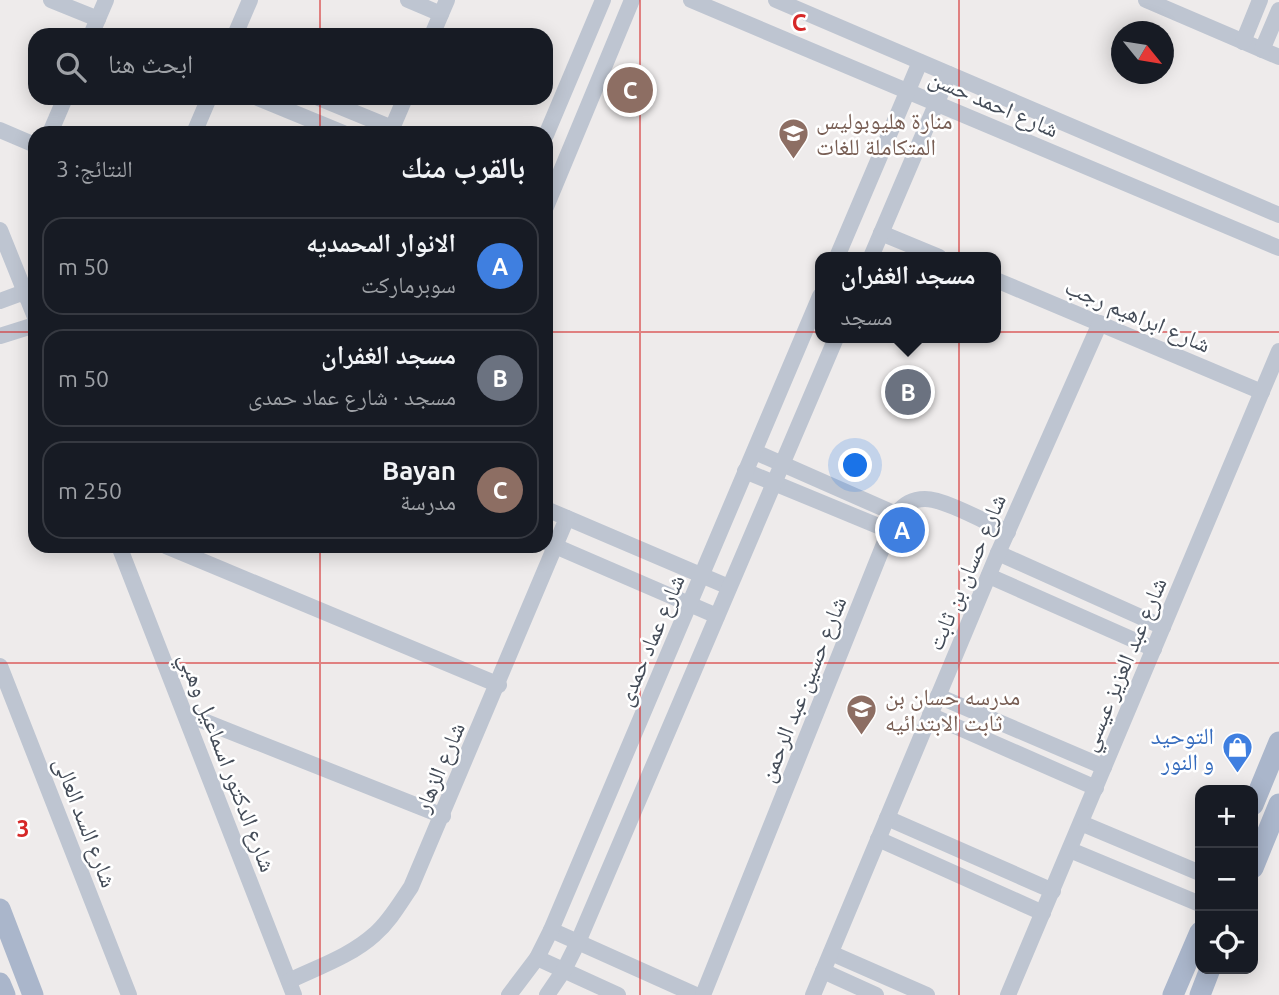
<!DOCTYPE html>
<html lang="ar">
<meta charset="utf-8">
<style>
:root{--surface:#171b24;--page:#20242c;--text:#f1f3f6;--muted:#9ea1a6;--line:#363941;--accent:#0f766e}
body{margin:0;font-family:Ubuntu,"Noto Naskh Arabic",sans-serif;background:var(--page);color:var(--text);direction:rtl}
.controls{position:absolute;right:21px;bottom:21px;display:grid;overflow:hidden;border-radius:14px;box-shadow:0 4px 18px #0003}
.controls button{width:63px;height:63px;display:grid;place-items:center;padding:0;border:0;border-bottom:2px solid var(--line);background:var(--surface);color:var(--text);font:35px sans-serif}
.compass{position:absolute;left:1111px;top:21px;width:63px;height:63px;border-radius:50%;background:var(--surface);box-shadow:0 4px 18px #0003;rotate:120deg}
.you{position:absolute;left:856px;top:466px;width:24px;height:24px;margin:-18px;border:5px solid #fff;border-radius:50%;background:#1a73e8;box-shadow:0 0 0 10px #1a73e833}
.badge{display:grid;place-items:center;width:46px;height:46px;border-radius:50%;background:var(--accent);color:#fff;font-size:23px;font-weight:700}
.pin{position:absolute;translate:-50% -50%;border:4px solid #fff;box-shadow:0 2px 7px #0006}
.popup{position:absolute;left:815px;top:252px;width:186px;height:91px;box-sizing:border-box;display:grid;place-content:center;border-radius:14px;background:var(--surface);filter:drop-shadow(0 2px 5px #0005);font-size:23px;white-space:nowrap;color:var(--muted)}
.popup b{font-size:26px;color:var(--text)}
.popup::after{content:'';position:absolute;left:50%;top:100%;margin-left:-14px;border:14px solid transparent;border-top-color:var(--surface)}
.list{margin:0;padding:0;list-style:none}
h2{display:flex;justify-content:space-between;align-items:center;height:91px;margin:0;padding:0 28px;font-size:30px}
h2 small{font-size:23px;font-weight:400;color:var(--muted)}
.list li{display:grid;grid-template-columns:46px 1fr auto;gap:21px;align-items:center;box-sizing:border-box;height:98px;margin:0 14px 14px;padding:0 14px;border:2px solid var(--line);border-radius:21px}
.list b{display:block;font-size:26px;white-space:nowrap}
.list p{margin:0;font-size:23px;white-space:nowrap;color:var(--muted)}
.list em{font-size:23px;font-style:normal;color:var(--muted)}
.icon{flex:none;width:38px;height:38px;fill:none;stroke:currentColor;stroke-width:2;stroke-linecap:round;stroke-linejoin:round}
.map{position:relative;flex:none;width:1279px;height:995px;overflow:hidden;direction:ltr}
.search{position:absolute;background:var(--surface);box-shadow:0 4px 18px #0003;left:28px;top:28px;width:525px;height:77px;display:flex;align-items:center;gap:18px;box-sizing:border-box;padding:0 24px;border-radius:21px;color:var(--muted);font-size:26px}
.panel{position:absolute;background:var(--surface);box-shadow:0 4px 18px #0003;left:28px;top:126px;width:525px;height:427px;border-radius:21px;direction:rtl}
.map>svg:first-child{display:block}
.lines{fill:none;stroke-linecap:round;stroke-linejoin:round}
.minor{stroke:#bec5d1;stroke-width:16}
.major{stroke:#aab6cb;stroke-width:21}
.grid{fill:none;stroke:#d62828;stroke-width:2;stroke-opacity:0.55}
.labels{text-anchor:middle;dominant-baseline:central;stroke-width:5;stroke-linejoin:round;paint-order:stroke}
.street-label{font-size:23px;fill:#444c58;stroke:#fff}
.education-label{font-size:23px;fill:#785e54;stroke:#fff;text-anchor:start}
.shop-label{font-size:23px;fill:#366cbe;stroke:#fff;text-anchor:end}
.grid-label{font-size:23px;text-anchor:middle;font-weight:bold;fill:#d62828;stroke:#fff;stroke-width:5;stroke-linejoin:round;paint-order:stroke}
</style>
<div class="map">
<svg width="1279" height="995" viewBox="0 0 1279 995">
<rect width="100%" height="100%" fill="#eeebeb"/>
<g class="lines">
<g class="minor">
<path d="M51,0L98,19"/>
<path d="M408,0L441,14"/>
<path d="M691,0L1279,248"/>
<path d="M776,0L1279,215"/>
<path d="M1146,0L1279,57"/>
<path d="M91,35L106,0"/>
<path d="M235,35L250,0"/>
<path d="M432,35L447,0"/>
<path d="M1243,42L1260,0"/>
<path d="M1262,50L1279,10"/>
<path d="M258,98L343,133"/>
<path d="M319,98L392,128"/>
<path d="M0,130L35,145"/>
<path d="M50,133L65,98"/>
<path d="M194,133L209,98"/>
<path d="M390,133L405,98"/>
<path d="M546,135L603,0"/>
<path d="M546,207L632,0"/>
<path d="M0,230L35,317"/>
<path d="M881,233L939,257"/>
<path d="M837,257L920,62"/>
<path d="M871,257L949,74"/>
<path d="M996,280L1262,392"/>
<path d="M0,301L19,294L35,296"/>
<path d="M0,336L35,325"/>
<path d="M755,452L896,514"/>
<path d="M745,471L888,530"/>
<path d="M546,509L729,587"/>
<path d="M548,543L717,616"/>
<path d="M119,546L294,995"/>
<path d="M166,546L499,685"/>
<path d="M998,553L1163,627"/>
<path d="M989,576L1154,649"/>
<path d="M0,666L129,995"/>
<path d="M938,696L1104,767"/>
<path d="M186,714L443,816"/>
<path d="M930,715L1096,788"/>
<path d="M887,818L1053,891"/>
<path d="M1081,823L1200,873"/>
<path d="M878,839L1043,913"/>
<path d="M1070,850L1200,904"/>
<path d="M551,930L696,995"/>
<path d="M831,953L927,995"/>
<path d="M537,958L618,995"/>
<path d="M823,971L876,995"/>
<path d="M289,981C318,967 351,956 375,934C390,921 400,903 411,887L567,518"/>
<path d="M509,995L537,958L551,930L820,296"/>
<path d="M547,995L564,970L578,942L836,338"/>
<path d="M703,995L896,514C904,504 912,499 925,499C945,499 987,523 1008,532"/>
<path d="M813,995L998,553L1100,323"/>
<path d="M1008,995L1279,351"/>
</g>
<g class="major">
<path d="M1253,805L1279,742"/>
<path d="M1253,868L1279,804"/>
<path d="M0,909L33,995"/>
<path d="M0,983L5,995"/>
<path d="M1173,995L1200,932"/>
<path d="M1200,995L1210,969"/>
</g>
</g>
<path class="grid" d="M320,0V35M640,0V995M959,0V995M320,98V133M0,332H35M546,332H1279M320,546V995M0,663H1279"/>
<defs>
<symbol id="school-pin" viewBox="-11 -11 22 30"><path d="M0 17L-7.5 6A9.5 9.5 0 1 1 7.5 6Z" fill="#8d6e63" stroke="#fff"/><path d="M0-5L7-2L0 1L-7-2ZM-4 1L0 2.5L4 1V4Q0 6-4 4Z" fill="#fff"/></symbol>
<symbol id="shop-pin" viewBox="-11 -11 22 30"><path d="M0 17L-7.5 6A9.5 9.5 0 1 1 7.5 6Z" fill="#3f7fe0" stroke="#fff"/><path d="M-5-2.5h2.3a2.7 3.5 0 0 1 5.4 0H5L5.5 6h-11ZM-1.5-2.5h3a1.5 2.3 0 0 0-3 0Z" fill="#fff"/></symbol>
</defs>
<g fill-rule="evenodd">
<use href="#school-pin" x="776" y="116" width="35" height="47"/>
<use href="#school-pin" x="844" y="692" width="35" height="47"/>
<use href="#shop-pin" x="1220" y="730" width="35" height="47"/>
</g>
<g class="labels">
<g class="street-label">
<text transform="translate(994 103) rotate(23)">شارع احمد حسن</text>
<text transform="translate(1138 315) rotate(23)">شارع ابراهيم رجب</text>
<text transform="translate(966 572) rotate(-67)">شارع حسان بن ثابت</text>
<text transform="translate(650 640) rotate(-67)">شارع عماد حمدى</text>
<text transform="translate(1123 664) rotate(-67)">شارع عبد العزيز عيسي</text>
<text transform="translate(802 689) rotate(-68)">شارع حسين عبد الرحمن</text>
<text transform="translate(228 762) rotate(69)">شارع الدكتور اسماعيل وهبي</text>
<text transform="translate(439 767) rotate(-67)">شارع الزهار</text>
<text transform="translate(86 822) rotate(69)">شارع السد العالى</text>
</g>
<g class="education-label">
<text x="816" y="120">منارة هليوبوليس<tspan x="816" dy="26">المتكاملة للغات</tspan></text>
<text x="885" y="696">مدرسه حسان بن<tspan x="885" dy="26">ثابت الابتدائيه</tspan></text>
</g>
<g class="shop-label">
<text x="1214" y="735">التوحيد<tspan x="1214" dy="26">و النور</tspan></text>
</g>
</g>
<g class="grid-label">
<text x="799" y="31">C</text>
<text x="23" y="837">3</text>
</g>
</svg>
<div class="controls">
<button>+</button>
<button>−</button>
<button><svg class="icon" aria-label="locate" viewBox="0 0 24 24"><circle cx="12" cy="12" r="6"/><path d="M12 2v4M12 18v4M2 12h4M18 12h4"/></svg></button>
</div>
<svg class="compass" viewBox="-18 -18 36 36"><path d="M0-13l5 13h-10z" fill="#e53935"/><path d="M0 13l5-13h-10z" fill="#9ea1a6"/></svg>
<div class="you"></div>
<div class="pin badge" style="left:902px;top:530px;background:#3f7fe0">A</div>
<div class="pin badge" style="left:908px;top:392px;background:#6b7280">B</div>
<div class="popup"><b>مسجد الغفران</b>مسجد</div>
<div class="pin badge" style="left:630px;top:90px;background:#8d6e63">C</div>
<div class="search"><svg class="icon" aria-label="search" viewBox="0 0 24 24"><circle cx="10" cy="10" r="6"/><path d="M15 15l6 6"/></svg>ابحث هنا</div>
<section class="panel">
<h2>بالقرب منك<small>النتائج: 3</small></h2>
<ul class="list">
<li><span class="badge" style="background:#3f7fe0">A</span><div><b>الانوار المحمديه</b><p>سوبرماركت</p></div><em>50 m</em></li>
<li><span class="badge" style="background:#6b7280">B</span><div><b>مسجد الغفران</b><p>مسجد · شارع عماد حمدى</p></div><em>50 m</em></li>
<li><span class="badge" style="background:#8d6e63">C</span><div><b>Bayan</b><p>مدرسة</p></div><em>250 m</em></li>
</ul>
</section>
</div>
